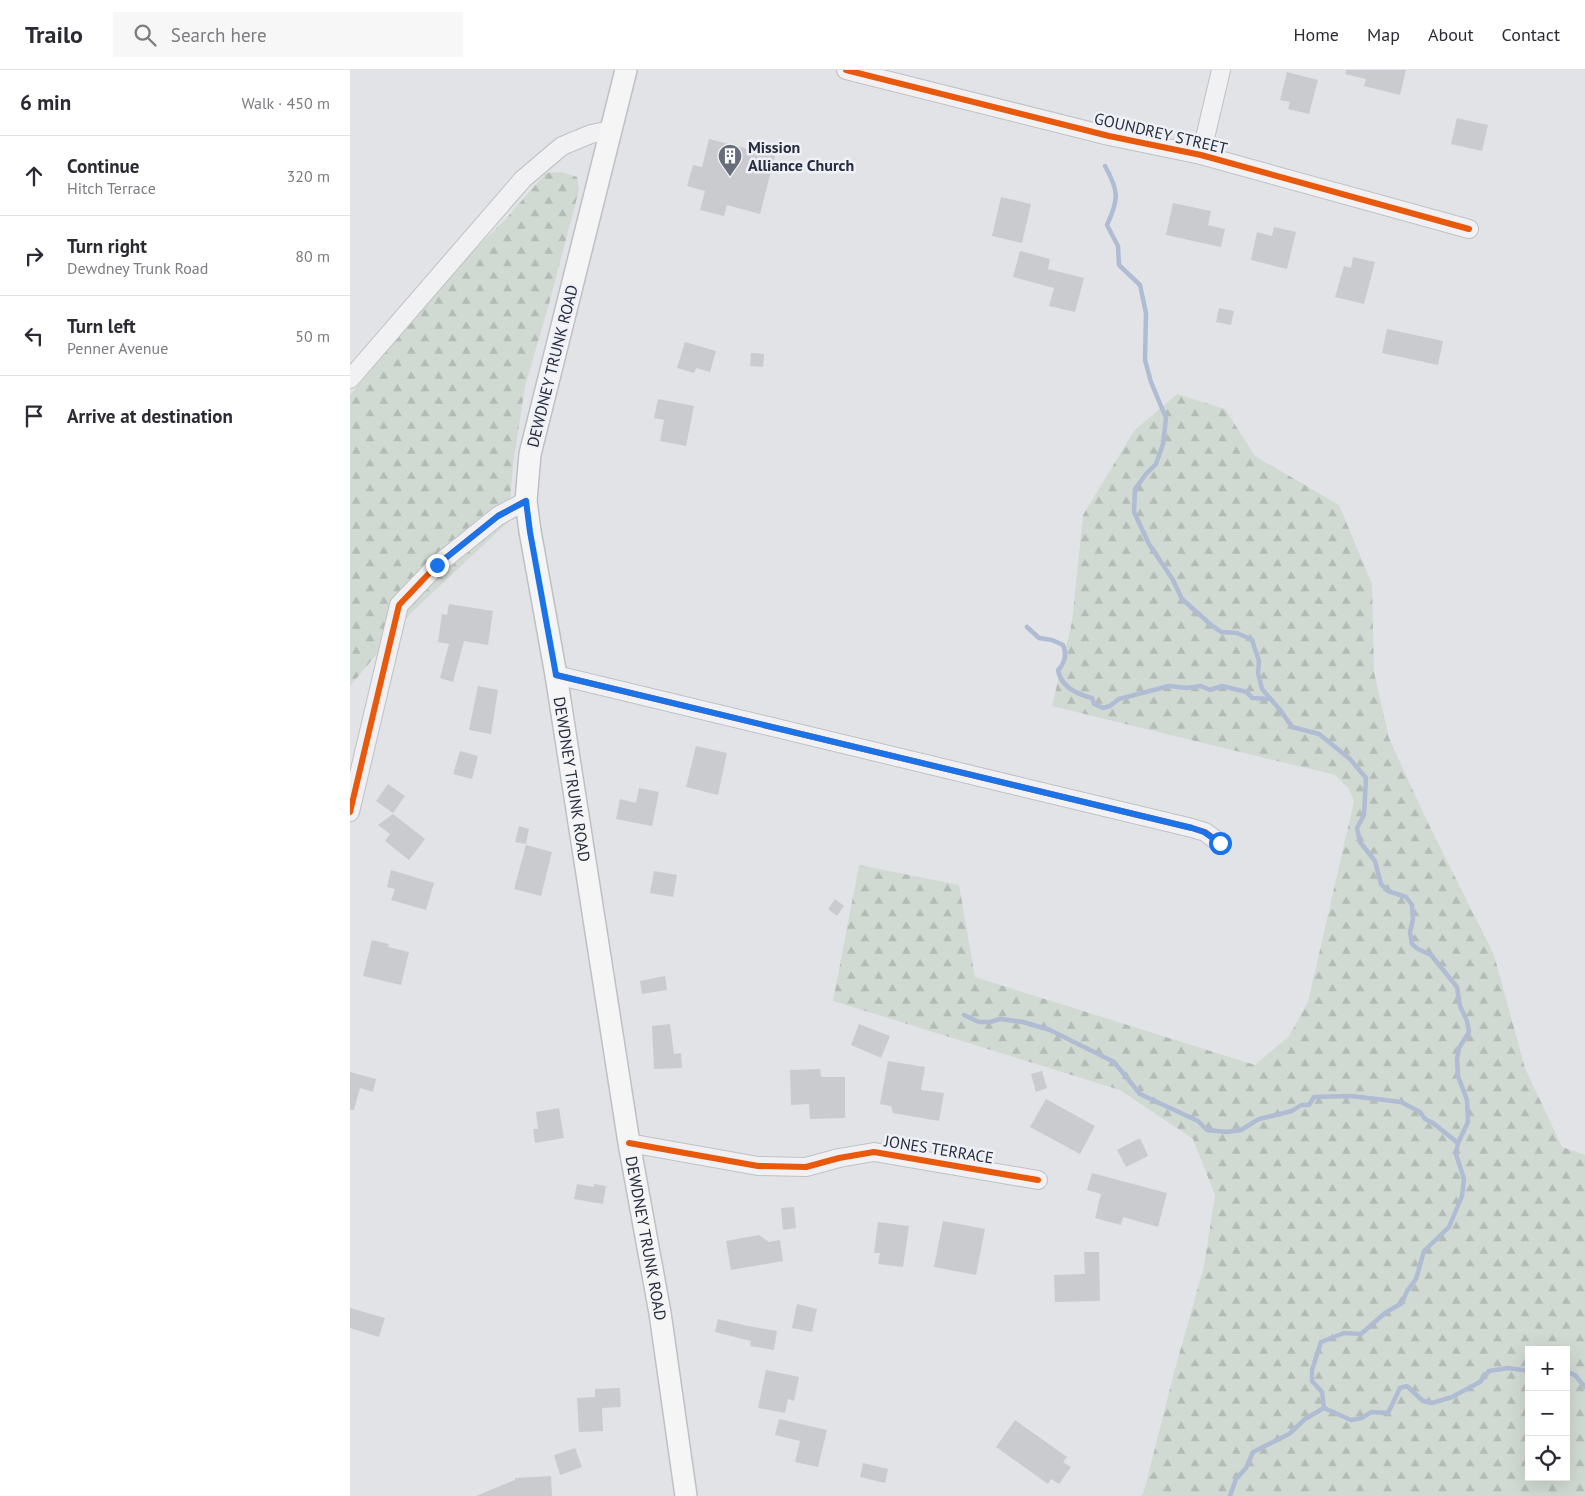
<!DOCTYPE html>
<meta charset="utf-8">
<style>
:root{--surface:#fff;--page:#f7f7f7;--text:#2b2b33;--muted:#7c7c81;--line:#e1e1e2}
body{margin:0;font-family:"PT Sans",sans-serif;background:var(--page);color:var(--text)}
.controls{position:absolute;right:15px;bottom:15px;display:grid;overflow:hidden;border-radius:0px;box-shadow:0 5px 20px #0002}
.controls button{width:45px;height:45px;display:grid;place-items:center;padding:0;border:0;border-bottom:1px solid var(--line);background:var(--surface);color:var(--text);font:25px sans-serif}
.stop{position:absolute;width:15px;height:15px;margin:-11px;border:4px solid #1a73e8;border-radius:50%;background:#fff}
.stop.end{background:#1a73e8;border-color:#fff;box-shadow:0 1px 5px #0008}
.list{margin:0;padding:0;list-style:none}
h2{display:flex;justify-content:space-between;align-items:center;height:65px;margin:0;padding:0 20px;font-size:21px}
h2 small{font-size:16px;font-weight:400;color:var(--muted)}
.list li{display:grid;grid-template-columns:32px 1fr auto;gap:15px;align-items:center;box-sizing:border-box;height:80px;padding:0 20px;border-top:1px solid var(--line)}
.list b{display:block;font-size:19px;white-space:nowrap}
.list p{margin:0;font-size:16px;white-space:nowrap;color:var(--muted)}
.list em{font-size:16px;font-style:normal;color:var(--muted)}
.icon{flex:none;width:28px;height:28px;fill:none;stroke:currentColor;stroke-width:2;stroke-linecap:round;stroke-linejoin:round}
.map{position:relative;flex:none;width:1235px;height:1426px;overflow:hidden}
header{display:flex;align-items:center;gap:30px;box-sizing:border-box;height:70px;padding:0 25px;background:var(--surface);border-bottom:1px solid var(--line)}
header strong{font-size:24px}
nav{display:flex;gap:28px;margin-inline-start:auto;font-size:18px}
.search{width:350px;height:45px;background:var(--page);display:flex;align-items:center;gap:12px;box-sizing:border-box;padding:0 18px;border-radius:0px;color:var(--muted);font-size:19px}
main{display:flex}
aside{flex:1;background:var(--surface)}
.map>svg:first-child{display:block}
.forest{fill:url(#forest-firs);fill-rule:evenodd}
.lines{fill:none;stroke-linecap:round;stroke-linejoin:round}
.stream{stroke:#afbcd3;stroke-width:4.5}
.building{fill:#c9cbcf}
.minor-casing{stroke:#bfc1c5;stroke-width:20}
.major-casing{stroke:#bdc0c5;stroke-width:24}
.minor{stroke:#f1f1f3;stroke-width:18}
.major{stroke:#f5f5f6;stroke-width:21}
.cycleway-casing{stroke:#eff1f6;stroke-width:9}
.cycleway{stroke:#e8590c;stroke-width:6}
.route{stroke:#1a73e8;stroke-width:6}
.labels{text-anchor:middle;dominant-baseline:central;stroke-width:5;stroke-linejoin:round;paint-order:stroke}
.street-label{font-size:16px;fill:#272e41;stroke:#eff1f6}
.poi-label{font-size:16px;font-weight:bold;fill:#272e41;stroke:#eff1f6;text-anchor:start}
</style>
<header>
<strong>Trailo</strong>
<div class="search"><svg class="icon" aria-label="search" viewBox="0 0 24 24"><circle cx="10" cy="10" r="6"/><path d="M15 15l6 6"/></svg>Search here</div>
<nav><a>Home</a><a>Map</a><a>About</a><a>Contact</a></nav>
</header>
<main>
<aside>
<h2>6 min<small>Walk · 450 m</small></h2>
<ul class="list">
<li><svg class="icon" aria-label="ahead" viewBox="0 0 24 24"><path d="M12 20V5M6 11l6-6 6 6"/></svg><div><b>Continue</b><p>Hitch Terrace</p></div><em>320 m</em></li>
<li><svg class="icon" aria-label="right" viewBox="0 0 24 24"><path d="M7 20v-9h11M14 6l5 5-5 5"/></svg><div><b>Turn right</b><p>Dewdney Trunk Road</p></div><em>80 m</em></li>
<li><svg class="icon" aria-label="left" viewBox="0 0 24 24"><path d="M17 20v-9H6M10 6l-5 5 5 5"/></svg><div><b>Turn left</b><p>Penner Avenue</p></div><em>50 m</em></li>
<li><svg class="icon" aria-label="arrive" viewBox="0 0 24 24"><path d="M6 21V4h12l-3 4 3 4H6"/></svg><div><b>Arrive at destination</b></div></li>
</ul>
</aside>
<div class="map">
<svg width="1235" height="1426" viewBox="0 0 1235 1426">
<defs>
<pattern id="forest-firs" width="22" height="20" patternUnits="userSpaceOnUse" patternTransform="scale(1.25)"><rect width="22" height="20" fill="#d0dad2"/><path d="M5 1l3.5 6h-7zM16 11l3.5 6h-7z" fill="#b3bbb6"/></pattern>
</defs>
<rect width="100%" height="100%" fill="#e1e3e7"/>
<g class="forest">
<path d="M212,102L227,107L229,120L199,234L175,316L163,395L158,452L62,542L0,616V325L111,193L155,150L196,103Z"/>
<path d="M827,324L875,339L905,386L989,435L1022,514L1024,602L1039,668L1074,745L1144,885L1175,998L1212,1077L1235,1085V1426H791L794,1421L825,1299L854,1196L865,1125L843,1069L770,1020L483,931L509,795L609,815L625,907L905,995L939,966L958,932L1004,731L998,718L985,705L702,636L722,552L733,445L784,361ZM1179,1280H1216V1407H1179Z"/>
</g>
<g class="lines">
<g class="stream">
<path d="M755,96C769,121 769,129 757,155L768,176L769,195L790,215L796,243L795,290L801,312L816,348L813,374L806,394L796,404L785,419L784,442L799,474L823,510L832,529L860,554L871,562L887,563L902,570L909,591L908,603L912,619L931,641L942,657L969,664L1000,689L1016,708L1014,745L1007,758L1010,772L1025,791L1031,814L1038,821L1056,827L1062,835L1063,849L1060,862L1062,874L1068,879L1081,885L1107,917L1110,936L1117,951L1119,962L1109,978L1107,989L1108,1006L1117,1030L1118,1052L1108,1073L1106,1084L1114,1109L1112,1126L1099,1157L1074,1181L1066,1209L1057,1221L1052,1233L1035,1243L1011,1264L994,1263L971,1272L962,1300V1311L972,1322L974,1338"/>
<path d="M677,557L689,568L702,570L713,575C717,585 715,593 708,600C711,617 726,624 742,628L744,634L753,638L760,636L769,629L819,616L837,618L851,616L860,620L872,616L897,622L902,628L920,629"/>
<path d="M614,945L629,952H640L650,949L673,952L700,960L764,992L790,1024L848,1051L857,1060L877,1062L891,1060L909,1049L942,1041L951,1035H959L964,1027L1001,1026L1051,1032L1070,1042L1075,1049L1083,1053L1108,1073"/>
<path d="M1216,1302L1225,1305L1235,1317"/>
<path d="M880,1426L886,1409L896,1398L903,1382L939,1364L955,1349L974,1338L1001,1350L1012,1348L1021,1342L1038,1343L1050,1318L1057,1316L1073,1331L1082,1333L1102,1327L1130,1312L1139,1301L1158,1298L1179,1301"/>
</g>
</g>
<g class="building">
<path d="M996,0H1056L1050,25L1014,16L1016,9L995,4Z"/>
<path d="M937,2L968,10L959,44L938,39L940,32L930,30Z"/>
<path d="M1107,48L1138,55L1132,81L1101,74Z"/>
<path d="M359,69L425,86L410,144L377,135L374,146L350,140L355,121L337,116L343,95L352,97Z"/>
<path d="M651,127L681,134L672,173L642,166Z"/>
<path d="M823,133L861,141L858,155L875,159L871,177L816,165Z"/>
<path d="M924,157L946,162L937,199L901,190L907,162L922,166Z"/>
<path d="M670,181L700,189L698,199L734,208L725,242L699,236L704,218L663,207Z"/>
<path d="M1003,187L1025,192L1014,234L985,227L994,196L1001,198Z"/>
<path d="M869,238L884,241L881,255L866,252Z"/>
<path d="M1037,259L1093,271L1088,295L1032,283Z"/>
<path d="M335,272L366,281L360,302L346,298L344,303L327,298Z"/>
<path d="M401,283L414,284L413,297L400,296Z"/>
<path d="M308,329L344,336L336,376L310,371L314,350L304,348Z"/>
<path d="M99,534L143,541L138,575L114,571L103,612L90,608L99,574L88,572L92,544L97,545Z"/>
<path d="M128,616L148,620L141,664L119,660Z"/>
<path d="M346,676L377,683L368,725L336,717Z"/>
<path d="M110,681L128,686L122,709L103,704Z"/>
<path d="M38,714L55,726L43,743L26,731Z"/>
<path d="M289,718L309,722L302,756L266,749L270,729L286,733Z"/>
<path d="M43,744L75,769L59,790L35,771L40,764L28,755Z"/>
<path d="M169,756L179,759L176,774L165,772Z"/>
<path d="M176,775L202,782L191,826L164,819Z"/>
<path d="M41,800L84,813L76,840L41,830L45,819L37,817Z"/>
<path d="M304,801L327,805L323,827L300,823Z"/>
<path d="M485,829L494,836L487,846L478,839Z"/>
<path d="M22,870L39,874L38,877L59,882L51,915L13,906Z"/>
<path d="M315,906L317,920L292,924L290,911Z"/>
<path d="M320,954L324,984L331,983L332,998L304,999L302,956Z"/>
<path d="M509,954L540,966L531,988L501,975Z"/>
<path d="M538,991L575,997L571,1020L594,1023L589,1051L543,1043L541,1036L530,1034Z"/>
<path d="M470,999L471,1007H495V1048L460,1049L459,1034L441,1035L440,1000Z"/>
<path d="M692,1001L697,1018L686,1022L681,1004Z"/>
<path d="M0,1002L26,1009L23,1022L10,1018L4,1040H0Z"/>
<path d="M696,1029L745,1056L730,1084L680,1057Z"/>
<path d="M209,1038L214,1068L185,1073L183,1059H188L186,1042Z"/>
<path d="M790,1068L798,1086L776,1097L767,1080Z"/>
<path d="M742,1103L817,1123L808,1157L773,1147L771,1155L745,1148L751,1124L737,1120Z"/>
<path d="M227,1114L244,1117V1114L256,1116L253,1134L224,1129Z"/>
<path d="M444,1137L446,1158L433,1160L431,1138Z"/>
<path d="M593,1151L635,1159L626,1205L584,1197Z"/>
<path d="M528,1152L559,1156L553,1197L528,1194L530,1183H524Z"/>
<path d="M409,1165L419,1172L430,1170L433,1191L381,1200L376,1171Z"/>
<path d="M734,1182H749L750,1231L705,1232L704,1205L735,1204Z"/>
<path d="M447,1234L467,1239L462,1262L442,1258Z"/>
<path d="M0,1238L35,1248L29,1267L0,1258Z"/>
<path d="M368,1249L398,1256L427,1261L424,1280L400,1276L401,1271L365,1262Z"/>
<path d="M416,1300L449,1307L444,1331L438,1329L435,1343L408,1338Z"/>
<path d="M270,1318L271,1337L252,1338L253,1361L229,1362L227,1328L245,1327V1319Z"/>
<path d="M429,1349L477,1360L468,1397L445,1392L450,1371L425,1365Z"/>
<path d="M665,1350L717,1387L713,1392L721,1397L709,1414L701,1409L698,1414L646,1377Z"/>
<path d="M225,1378L232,1397L210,1405L204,1385Z"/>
<path d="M513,1393L538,1399L535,1413L510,1407Z"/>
<path d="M201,1406L202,1426H126L165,1410V1408Z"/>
</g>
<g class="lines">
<defs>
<g id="minor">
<path d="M496,0L759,66L851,85L1119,159"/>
<path d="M851,85L871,0"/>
<path d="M0,309L173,109L212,76L241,64L261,60"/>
<path d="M206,605L842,758L855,762L870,773"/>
<path d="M0,742L49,535L87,495L148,446L176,431"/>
<path d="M279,1073L408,1096L456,1097L489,1088L524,1082L688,1110"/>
</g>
<g id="major">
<path id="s1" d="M276,0L180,384L176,431L180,461L206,605L279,1073L310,1243L336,1426"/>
</g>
</defs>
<use href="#minor" class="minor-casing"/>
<use href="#major" class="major-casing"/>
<use href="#minor" class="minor"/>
<use href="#major" class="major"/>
<defs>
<g id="cycleway">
<path d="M496,0L759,66L851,85L1119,159"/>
<path d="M206,605L842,758L855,762L870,773"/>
<path d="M0,742L49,535L87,495L148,446L176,431"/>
<path d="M279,1073L408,1096L456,1097L489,1088L524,1082L688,1110"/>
</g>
</defs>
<use href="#cycleway" class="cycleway-casing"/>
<use href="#cycleway" class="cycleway"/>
</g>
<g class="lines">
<path class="route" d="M87,495L148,446L176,431L180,462L206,605L842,758L854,762L870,773"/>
</g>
<defs>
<symbol id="building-pin" viewBox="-11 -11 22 30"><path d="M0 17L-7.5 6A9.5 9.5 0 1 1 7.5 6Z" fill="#686d7b" stroke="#eff1f6"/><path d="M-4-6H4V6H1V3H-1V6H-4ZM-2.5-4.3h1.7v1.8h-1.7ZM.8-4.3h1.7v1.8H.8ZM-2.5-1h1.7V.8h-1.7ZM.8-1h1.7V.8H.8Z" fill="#fff"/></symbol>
</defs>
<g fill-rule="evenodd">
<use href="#building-pin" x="366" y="72" width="28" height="38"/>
</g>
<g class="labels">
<g class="street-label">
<text transform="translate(811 63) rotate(13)">GOUNDREY STREET</text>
<text transform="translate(202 296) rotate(-76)">DEWDNEY TRUNK ROAD</text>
<text stroke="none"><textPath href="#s1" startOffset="725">DEWDNEY TRUNK ROAD</textPath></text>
<text transform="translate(589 1079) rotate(9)">JONES TERRACE</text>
<text stroke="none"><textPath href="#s1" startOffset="1190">DEWDNEY TRUNK ROAD</textPath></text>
</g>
<g class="poi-label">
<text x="398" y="77">Mission<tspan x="398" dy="18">Alliance Church</tspan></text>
</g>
</g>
</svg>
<div class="controls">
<button>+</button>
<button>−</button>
<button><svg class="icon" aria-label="locate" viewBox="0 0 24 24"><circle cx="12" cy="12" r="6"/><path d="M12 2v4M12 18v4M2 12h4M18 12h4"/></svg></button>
</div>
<div class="stop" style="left:870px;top:773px"></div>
<div class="stop end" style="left:87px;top:495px"></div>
</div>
</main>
